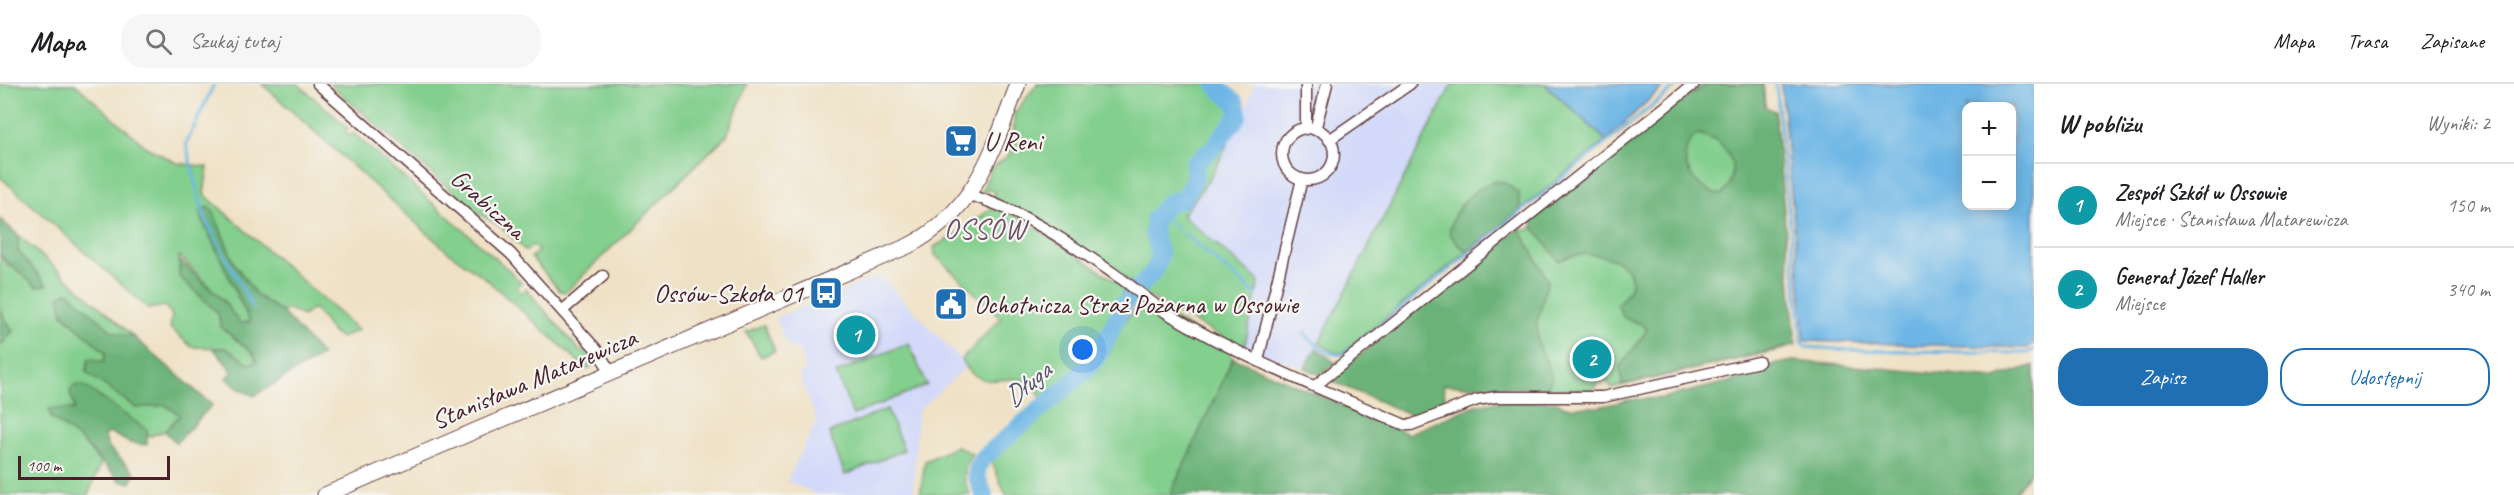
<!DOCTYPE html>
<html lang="pl">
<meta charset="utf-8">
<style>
:root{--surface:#fff;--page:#f6f6f6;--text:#202124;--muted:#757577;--line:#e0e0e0;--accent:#1f6fb2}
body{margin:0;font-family:Caveat,sans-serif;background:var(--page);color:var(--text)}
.controls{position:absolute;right:18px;top:18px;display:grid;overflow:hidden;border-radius:12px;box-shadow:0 3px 15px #0003}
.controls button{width:54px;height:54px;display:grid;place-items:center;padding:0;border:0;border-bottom:2px solid var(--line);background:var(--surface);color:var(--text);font:30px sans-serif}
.scale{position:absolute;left:18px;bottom:15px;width:152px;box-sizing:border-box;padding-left:6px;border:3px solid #4a1f2b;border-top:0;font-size:16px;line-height:21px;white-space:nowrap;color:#4a1f2b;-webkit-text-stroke:4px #f6f6f2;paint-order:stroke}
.you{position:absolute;left:1083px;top:266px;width:21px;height:21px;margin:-15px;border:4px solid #fff;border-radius:50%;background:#1a73e8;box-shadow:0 0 0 9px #1a73e833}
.badge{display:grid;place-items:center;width:39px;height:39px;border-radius:50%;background:var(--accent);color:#fff;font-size:20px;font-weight:700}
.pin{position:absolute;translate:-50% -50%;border:3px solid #fff;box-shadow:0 2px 6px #0006}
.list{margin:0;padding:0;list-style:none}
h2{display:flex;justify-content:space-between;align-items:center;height:78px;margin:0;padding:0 24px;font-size:26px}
h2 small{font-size:20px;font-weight:400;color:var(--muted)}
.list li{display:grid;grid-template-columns:39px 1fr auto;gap:18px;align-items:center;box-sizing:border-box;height:84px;padding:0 24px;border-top:2px solid var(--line)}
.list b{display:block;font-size:22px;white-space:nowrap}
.list p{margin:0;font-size:20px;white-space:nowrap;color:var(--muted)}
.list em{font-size:20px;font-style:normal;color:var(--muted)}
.actions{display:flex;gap:12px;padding:18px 24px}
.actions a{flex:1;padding:14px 0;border:2px solid var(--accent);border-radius:24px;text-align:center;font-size:21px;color:var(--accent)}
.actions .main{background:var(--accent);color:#fff}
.icon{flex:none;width:33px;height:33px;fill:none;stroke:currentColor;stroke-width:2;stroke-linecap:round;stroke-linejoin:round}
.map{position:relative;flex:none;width:2034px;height:411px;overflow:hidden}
header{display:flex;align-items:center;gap:36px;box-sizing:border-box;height:84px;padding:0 30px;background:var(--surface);border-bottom:2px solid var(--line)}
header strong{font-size:28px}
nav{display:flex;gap:33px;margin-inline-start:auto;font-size:21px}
.search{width:420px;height:54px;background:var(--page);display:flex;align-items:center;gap:15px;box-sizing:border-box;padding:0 21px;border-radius:24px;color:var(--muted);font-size:22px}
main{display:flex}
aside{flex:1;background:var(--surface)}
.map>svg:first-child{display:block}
.built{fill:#d2d9f9}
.green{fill:#83cf8d;stroke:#66775c;stroke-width:1.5}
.forest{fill:#6ab278;stroke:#5a6852;stroke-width:1.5;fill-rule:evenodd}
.water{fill:#6db6e5;stroke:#5c6a88;stroke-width:1.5;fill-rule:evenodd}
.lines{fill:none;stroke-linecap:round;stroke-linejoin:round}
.stream{stroke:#6db6e5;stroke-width:3}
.river{stroke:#6db6e5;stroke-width:18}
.street-casing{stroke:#633c42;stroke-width:13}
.secondary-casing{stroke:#633c42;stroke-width:17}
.street{stroke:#fff;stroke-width:10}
.secondary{stroke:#fff;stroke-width:15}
.labels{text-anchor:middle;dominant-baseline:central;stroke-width:4.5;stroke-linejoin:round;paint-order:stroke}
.poi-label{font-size:26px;fill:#4a1f2b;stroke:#f6f6f2;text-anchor:start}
.street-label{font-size:26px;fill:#4a1f2b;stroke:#f6f6f2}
.water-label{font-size:27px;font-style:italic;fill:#56546c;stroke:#f6f6f2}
.quarter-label{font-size:28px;letter-spacing:1.5px;fill:#745068;stroke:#f6f6f2}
</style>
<header>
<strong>Mapa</strong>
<div class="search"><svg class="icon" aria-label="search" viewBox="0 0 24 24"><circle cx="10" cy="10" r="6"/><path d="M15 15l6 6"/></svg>Szukaj tutaj</div>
<nav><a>Mapa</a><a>Trasa</a><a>Zapisane</a></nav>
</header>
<main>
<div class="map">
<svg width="2034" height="411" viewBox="0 0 2034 411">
<rect width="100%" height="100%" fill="#f6f6f2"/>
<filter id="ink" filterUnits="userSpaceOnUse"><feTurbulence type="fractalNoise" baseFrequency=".0167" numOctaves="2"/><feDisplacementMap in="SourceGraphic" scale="12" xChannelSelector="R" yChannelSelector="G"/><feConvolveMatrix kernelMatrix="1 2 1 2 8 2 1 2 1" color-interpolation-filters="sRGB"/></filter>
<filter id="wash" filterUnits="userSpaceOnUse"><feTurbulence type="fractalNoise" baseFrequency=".008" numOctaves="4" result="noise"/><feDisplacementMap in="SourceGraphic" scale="24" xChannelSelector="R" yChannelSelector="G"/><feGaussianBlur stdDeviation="1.35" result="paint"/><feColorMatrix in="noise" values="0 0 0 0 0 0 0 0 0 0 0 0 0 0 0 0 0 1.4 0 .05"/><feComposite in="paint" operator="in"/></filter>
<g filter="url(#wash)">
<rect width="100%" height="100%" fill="#efe1c5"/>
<g class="built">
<path d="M1254,0H1545L1606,56L1520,126L1519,109L1458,161L1468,167L1342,269L1334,268L1319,259L1305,284L1244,265L1259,197L1182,131L1205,104L1222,76L1230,53L1243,35Z"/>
<path d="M880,192L967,282L918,327L913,411H818L787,397L817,336L799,290L807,286L799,266L787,262L776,234Z"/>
</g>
<g class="green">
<path d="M0,0H75L146,63L177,79L208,83L204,110L358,246L341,254C327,247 324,233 313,224L303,232L289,225L282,228L256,211L234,179L213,128L237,212L251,238L240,240L222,215L179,172V192L218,229L221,243L253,269L257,279L249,280L226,264L192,263L170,244L172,231L165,222L149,225L0,93Z"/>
<path d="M262,0H298L348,44L345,48L350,52L353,49L510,187L521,199L517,203L521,209L526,205L580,267L586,268L592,276V282L587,285L485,194L448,168Z"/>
<path d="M330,0H747L727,51L566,208L560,207L531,173L538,167L533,161L526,167L499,141L476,128Z"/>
<path d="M1037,0H1209C1215,10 1230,16 1232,22C1237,40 1203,61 1193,72C1184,82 1188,96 1182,107C1177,112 1171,112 1164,115C1142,127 1149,155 1154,174L1142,195L1134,201L1018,125L992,115L995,108L989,105L986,110L982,107L991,85L1010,70L1007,63L1014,48V30Z"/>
<path d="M1452,0H1544L1606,56L1520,126L1519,109L1458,161L1468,167L1342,269L1334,268L1319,259Z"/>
<path d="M1702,0H1763L1788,264L1612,304L1607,297L1597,299L1593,306L1443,301L1519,144L1528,146L1533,143V134Z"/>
<path d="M1230,53C1219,83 1203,106 1182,131L1259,197L1244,265L1145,211L1164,173L1159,142L1161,133L1166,126L1182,120L1193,108L1201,78Z"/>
<path d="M994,122L1017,132L1125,203C1115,218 1115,235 1107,250C1093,278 1065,296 1042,315C1022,276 998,309 973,290C968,287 964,280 961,276L1001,234L935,171L934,163L960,148Z"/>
<path d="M18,151L134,253L113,249L90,230H63L106,269L104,278L136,324L165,321L181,331L165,347L147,353V346L70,308L75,325L50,326L51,333L82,357L101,380L88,411H0V262L13,247L0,227V171L7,180L46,201L18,167Z"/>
<path d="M1142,216L1230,267L1233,274L1170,411H1006L990,374L1108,271L1122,241Z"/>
<path d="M764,241L775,267L761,273L746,248Z"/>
<path d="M909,259L927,301L853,331L836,289Z"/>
<path d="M887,325L904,366L845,391L829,349Z"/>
<path d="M957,362L972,370C963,385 962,395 970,411H920L925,377Z"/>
</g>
<g class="forest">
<path d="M1709,0H1763L1765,23L1775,27L1796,261L1622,301L1620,283L1647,246L1641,240L1624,234L1617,220C1655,188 1609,166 1577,171C1571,171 1564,175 1559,177L1533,143V134L1684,14ZM1698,50C1728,57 1743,84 1723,110C1696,111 1669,70 1698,50Z"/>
<path d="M1495,97L1505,99L1519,109L1520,126L1468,167L1458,161L1449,149C1454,122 1470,107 1495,97Z"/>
<path d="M207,123L213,127L234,179L256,211L282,228L322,271L254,312L238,304L226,294L233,288L213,264H226L249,280L257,278L253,269L221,243L218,229L179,192L180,177L222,215L240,239L250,238L199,129Z"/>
<path d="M0,135L18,151V167L47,201L36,203L0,171Z"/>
<path d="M1519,144L1548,196L1537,238L1538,258L1552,293L1547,305L1443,301L1446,318L1413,332L1329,296Z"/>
<path d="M68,208L113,248L134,253L212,321L176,359L165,347L180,331L165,321L136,324L86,288L89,274L103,278L106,269L63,230L59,212Z"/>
<path d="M0,227L13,247L0,262Z"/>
<path d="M1316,264L1336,279L1320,291L1305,284Z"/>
<path d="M1233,274L1408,350L1476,321L1498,317L1557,318L1565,323H1598L1629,316L1662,314L1749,293L1772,281L1793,277L1995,294L2034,281V383L2013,411H1170Z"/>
<path d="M83,301L147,346V361L130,359L111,349L104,351L108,363L135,389L131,399L120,397L82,357L51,333L49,325H75L70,308L73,302Z"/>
</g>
<g class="water">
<path d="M1545,0H1666L1606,56Z"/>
<path d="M1781,0H2034V261L2027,264L1805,257ZM1966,22H2012V122H1966Z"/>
</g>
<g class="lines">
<g class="stream">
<path d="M214,0L186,60L204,132L253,224"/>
<path d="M1776,0L1802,259L1806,263L1849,266L2026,269L2034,266"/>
<path d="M1159,129L1178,145"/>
<path d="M1184,150L1256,210"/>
<path d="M1304,249C1315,259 1328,274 1344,270L1679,0"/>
</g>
<path class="river" d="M984,411C978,395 972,390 983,374L1085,287L1098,272L1124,220L1155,186L1160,171L1153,149L1155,135L1168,119L1183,115L1195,95L1194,80L1212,65L1238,32C1237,8 1225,17 1216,0"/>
</g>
</g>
<g filter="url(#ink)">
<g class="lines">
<defs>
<g id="street">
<path d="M318,0L511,170L596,265L611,288"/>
<circle cx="1308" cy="70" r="26"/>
<path d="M1306,45V0"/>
<path d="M1315,46L1327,0"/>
<path d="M1329,56L1410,0"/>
<path d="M969,111C1025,127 1075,163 1123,196C1138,207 1151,219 1167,229C1242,274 1325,307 1405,341H1411L1477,316L1496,313H1603L1759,278"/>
<path d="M563,226L603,192"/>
<path d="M1258,276L1302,95"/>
<path d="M1316,301L1694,0"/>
</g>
<path id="secondary" d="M325,411L908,162C975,128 993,67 1018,0"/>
</defs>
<use href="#street" class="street-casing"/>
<use href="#secondary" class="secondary-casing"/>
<use href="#street" class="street"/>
<use href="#secondary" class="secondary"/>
</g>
</g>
<defs>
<symbol id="supermarket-square" viewBox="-11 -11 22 22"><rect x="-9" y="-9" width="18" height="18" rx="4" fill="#1f6fb2" stroke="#f6f6f2"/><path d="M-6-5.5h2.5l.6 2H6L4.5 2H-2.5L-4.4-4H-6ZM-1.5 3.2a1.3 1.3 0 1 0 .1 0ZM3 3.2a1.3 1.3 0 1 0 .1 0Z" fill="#fff"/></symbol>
<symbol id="bus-square" viewBox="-11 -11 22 22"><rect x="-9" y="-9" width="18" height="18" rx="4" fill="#1f6fb2" stroke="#f6f6f2"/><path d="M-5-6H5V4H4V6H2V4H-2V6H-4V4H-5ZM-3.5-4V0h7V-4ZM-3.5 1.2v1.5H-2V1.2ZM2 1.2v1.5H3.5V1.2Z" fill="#fff"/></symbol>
<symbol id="civic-square" viewBox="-11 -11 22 22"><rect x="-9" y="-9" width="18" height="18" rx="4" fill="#1f6fb2" stroke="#f6f6f2"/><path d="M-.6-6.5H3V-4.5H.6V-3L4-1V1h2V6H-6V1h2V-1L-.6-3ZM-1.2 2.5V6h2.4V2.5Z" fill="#fff"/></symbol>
</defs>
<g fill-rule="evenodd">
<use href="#supermarket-square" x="942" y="38" width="38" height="38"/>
<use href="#bus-square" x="807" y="190" width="38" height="38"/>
<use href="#civic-square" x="932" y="201" width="38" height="38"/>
</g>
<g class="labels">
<g class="poi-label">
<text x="984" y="57">U Reni</text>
<text x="803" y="209" text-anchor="end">Ossów-Szkoła 01</text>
<text x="974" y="220">Ochotnicza Straż Pożarna w Ossowie</text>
</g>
<g class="street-label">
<text transform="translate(488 120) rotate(42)">Grabiczna</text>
<text transform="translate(534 295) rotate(-23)">Stanisława Matarewicza</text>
</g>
<g class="water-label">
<text transform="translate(1027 300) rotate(-40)">Długa</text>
</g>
<g class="quarter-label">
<text x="985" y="144">OSSÓW</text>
</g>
</g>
</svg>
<div class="controls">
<button>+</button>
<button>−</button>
</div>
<div class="scale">100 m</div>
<div class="you"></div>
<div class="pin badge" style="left:856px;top:251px;background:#0f9aa8">1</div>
<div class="pin badge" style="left:1592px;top:275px;background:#0f9aa8">2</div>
</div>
<aside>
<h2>W pobliżu<small>Wyniki: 2</small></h2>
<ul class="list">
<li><span class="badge" style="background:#0f9aa8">1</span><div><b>Zespół Szkół w Ossowie</b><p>Miejsce · Stanisława Matarewicza</p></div><em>150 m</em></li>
<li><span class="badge" style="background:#0f9aa8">2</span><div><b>Generał Józef Haller</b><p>Miejsce</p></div><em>340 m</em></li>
</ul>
<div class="actions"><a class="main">Zapisz</a><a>Udostępnij</a></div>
</aside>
</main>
